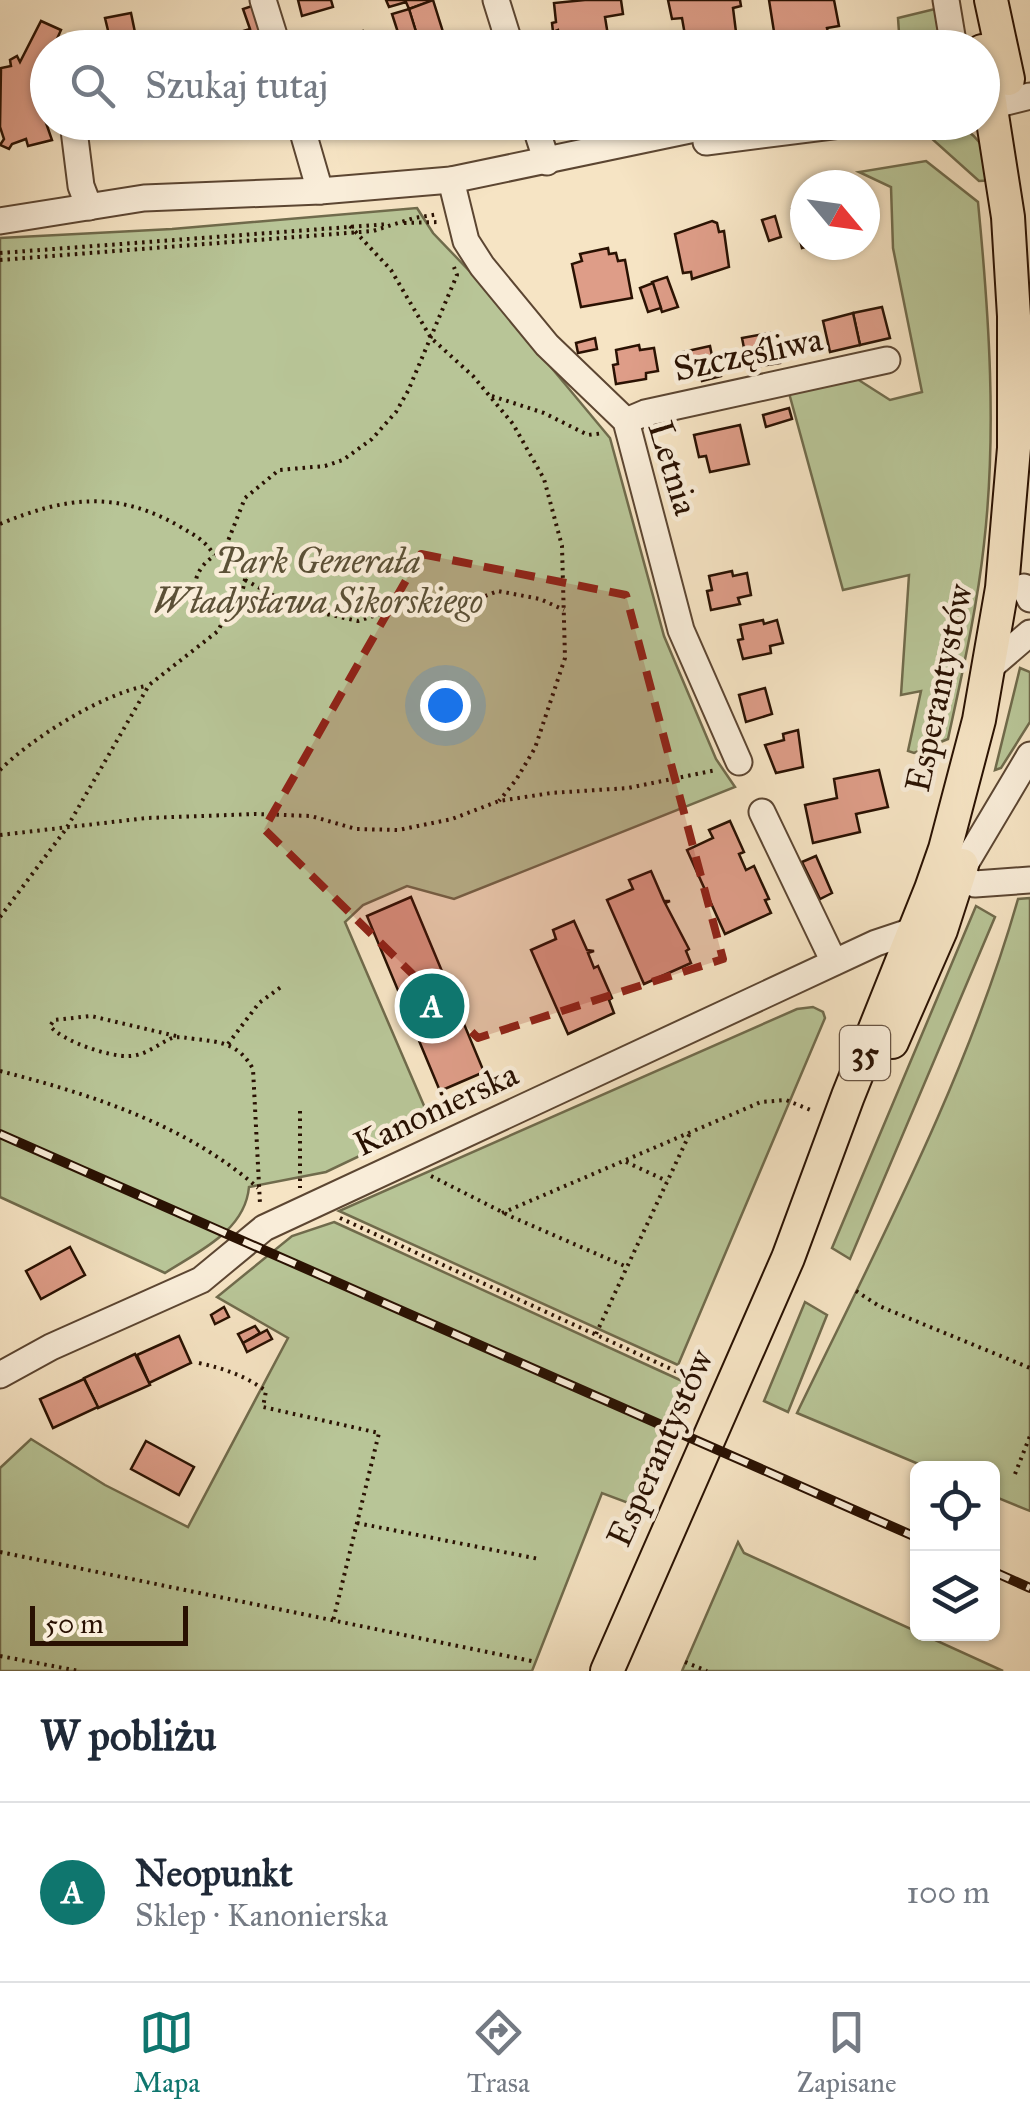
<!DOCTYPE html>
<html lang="pl">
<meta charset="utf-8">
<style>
:root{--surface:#fff;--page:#f6f6f7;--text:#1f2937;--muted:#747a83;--line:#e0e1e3;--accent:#0f766e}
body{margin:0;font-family:"IM FELL Great Primer",serif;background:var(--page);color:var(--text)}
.controls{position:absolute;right:30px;bottom:30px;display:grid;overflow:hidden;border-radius:15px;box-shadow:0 2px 8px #0004}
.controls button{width:90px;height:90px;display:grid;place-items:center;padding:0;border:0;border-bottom:2px solid var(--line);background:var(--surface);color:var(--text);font:50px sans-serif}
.compass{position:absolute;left:790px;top:170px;width:90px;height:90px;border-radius:50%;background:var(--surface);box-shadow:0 2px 8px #0004;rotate:119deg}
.scale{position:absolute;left:30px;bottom:25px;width:158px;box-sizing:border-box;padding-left:10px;border:5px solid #291102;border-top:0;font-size:28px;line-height:35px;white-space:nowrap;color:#291102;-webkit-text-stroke:8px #f9edd9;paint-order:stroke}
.you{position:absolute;left:445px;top:705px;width:35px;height:35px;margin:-25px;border:8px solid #fff;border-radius:50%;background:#1a73e8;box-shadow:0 0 0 15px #1a73e833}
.badge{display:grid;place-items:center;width:65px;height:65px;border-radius:50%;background:var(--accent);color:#fff;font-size:32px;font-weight:700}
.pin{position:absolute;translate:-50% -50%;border:5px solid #fff;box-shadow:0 2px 10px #0006}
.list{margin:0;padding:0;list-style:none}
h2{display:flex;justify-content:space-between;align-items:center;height:130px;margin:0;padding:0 40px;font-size:42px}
h2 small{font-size:32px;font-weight:400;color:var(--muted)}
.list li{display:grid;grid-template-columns:65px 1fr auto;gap:30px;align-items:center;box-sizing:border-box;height:180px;padding:0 40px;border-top:2px solid var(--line)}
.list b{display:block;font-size:38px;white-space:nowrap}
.list p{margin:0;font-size:32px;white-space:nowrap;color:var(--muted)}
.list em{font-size:32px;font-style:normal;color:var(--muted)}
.icon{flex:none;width:55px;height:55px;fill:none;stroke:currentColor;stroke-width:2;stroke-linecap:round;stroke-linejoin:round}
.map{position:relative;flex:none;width:1030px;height:1671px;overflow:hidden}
.search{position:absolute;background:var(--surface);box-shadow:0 2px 8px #0004;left:30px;right:30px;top:30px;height:110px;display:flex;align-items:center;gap:25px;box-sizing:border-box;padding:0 35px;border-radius:55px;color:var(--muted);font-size:38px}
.sheet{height:310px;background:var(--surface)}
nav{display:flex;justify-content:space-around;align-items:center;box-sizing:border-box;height:140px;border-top:2px solid var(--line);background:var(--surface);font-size:28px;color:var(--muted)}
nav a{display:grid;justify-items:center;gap:5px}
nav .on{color:var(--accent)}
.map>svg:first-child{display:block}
.green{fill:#b8c597;stroke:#706b4c;stroke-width:2.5}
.building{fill:#de9d88;stroke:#291102;stroke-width:2.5}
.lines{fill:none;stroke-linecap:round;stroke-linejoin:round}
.minor-casing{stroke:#5c4632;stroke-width:29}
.major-casing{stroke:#291102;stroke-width:36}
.path{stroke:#291102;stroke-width:4;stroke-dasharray:2.5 5;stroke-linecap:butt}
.minor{stroke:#f9edd9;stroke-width:25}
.major{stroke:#f6e4c4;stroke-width:32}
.rail-casing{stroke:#291102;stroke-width:10}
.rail{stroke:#f9edd9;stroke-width:6;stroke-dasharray:19;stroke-linecap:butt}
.marked{fill:#8f2418;fill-opacity:0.2;stroke:#8f2418;stroke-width:8;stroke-dasharray:20 12;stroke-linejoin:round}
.labels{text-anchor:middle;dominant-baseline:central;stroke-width:9;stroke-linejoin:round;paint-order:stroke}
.shield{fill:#f9edd9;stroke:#675342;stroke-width:2.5}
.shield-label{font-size:32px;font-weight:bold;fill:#291102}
.street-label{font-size:35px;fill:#291102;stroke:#f9edd9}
.park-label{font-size:35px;font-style:italic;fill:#5b5036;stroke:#f9edd9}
</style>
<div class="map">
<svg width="1030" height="1671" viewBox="0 0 1030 1671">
<rect width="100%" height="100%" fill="#f6e4c4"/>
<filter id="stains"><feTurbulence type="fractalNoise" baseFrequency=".002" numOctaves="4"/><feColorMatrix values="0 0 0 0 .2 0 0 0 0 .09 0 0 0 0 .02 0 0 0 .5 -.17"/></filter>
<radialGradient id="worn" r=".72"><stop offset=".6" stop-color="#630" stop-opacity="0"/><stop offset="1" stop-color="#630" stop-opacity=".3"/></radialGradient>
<g class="green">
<path d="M939,8L946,47H900L898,18Z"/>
<path d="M954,125C982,133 986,155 996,180L979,181L921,129Z"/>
<path d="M926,161L978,202C989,315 997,431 984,544C977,609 962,674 948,739L914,753L908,751L921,691L901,695L909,575L843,590L789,393L854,377L890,400L922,392L893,248L891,187L859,172Z"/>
<path d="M417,208L433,233L480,282L610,438L664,636L716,759L735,787L454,899L407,886L363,905L345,922L431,1122L326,1172L249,1187C245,1231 199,1251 165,1273L0,1197V238L172,229Z"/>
<path d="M1020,668L1030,672V722L1001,768L995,770Z"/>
<path d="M1030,898V1511L993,1496L992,1468H928L797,1413C878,1245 967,1078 1018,899Z"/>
<path d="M976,906L995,917L850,1259L832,1248Z"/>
<path d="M813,1007L823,1012L825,1018L678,1365L339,1211L797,1009Z"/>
<path d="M334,1222L691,1385L639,1507L602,1493L532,1671H0V1468L31,1439L105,1485L188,1527L288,1338L217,1297L292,1236Z"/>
<path d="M805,1302L827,1315L788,1412L764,1401Z"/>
<path d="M738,1542L744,1553L1003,1671H682Z"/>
</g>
<g class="building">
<path d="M298,0H331L333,7L302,16Z"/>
<path d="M386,0H431L432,1L409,9L406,2L389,7Z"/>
<path d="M433,0L448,48H421L409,9Z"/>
<path d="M585,0H621L623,14L605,17L610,48H561L558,30L553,32L552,23L556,22L554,3Z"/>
<path d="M668,0H740L741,6L733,8L736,32L719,35L720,42L704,44L703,38L686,41L682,18L672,19Z"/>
<path d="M769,0H834L839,26L827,28L829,36L789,44L787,35L775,38Z"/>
<path d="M255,5L268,48H248L243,31L250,29L243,9Z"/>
<path d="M409,9L421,48H403L392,14Z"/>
<path d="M131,13L137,42L112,47L105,18Z"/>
<path d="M41,21L61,30L53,48H48V58L39,74L34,76L38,90L35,91L52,140L28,146L26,139L12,144L9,149L0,145L4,139L0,127L1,68L11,66L10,60L17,56L20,62Z"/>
<path d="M363,31L366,38L379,35L383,48H340L353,42L351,34Z"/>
<path d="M496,31L501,48H462L460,43L467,41L465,35L477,33L478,36Z"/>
<path d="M125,122H149L150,132L126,134Z"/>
<path d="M149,122H173L174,130L150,132Z"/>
<path d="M805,206V245H813L802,248L792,209Z"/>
<path d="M775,216L781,237L769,241L762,220Z"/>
<path d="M712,221L717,223L719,232L724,231L729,267L692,279L691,272L683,273L675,234Z"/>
<path d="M608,248L609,254L616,253L618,261L625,260L632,298L581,307L572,264L582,261L580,254Z"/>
<path d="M667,277L678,307L662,312L652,282Z"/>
<path d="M653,283L661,308L648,312L640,288Z"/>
<path d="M882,307L890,338L860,345L853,313Z"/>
<path d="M853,313L860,345L830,352L823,321Z"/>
<path d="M770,333L774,357L779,356L780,363L761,366L760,361L747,363L742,338Z"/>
<path d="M595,338L597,349L578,353L576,343Z"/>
<path d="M639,345L640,350L654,348L658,371L646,373V379L616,384L613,365L618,364L616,350Z"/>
<path d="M710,346L715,371L720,370L721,376L702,381L700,375L689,378L683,352Z"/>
<path d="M789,408L792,419L766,427L763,415Z"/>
<path d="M740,425L749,464L710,472L706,456L699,457L694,435Z"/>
<path d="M732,571L733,576L747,573L751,595L738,598L740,604L711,610L707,591L712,590L709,576Z"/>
<path d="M763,620L764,624L777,620L783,643L770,646L771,653L743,659L738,640L743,639L740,625Z"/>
<path d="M765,688L772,714L746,722L739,695Z"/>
<path d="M798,730L803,767L776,773L765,745L784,740L783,734Z"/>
<path d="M879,770L888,807L856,814L860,832L813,843L805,805L837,798L834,779Z"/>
<path d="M730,821L744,852L739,854L746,870L754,866L769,899L765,900L771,913L725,934L687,850L713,838L709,830Z"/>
<path d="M816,856L832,893L820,899L802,862Z"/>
<path d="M651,871L664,901H670L665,903L689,949L686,951L691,963L644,984L607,900L633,889L629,880Z"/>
<path d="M411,897L484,1072L440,1091L367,916Z"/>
<path d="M574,921L587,950L594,951L588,953L594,968L598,966L612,998L609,1000L614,1013L568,1034L531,950L556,939L553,930Z"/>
<path d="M70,1247L85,1275L41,1299L26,1271Z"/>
<path d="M224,1307L229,1317L215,1324L211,1315Z"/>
<path d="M255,1326L260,1333L243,1343L238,1334Z"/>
<path d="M267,1330L272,1339L247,1352L243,1343Z"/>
<path d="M179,1336L191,1363L149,1383L137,1355Z"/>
<path d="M135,1354L150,1385L98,1408L84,1378Z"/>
<path d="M84,1379L98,1407L53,1428L40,1399Z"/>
<path d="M146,1441L194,1467L179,1495L131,1469Z"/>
</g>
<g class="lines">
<defs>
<g id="minor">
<path d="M263,0L278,48"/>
<path d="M496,0L511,48"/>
<path d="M946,0L954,48"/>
<path d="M982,108L1030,96"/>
<path d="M73,122L81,186L89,207"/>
<path d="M300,122L320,191"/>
<path d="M534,122L547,162"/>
<path d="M706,142L864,122"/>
<path d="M451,180L466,241L482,266L547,345L626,421L681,630L739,762"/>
<path d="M0,221L144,198L320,191L451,180L728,122"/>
<path d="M626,421L645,413L887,360"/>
<path d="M1024,587L1030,599"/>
<path d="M988,669L1030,633"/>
<path d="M762,812L834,962"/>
<path d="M961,871L1030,755"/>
<path d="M959,875L975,884L1030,880"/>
<path d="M0,1375L51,1347L201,1280L264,1228L876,943L915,930"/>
</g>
<g id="major">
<path d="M991,0L1008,79"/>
<path d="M892,1042L941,930L962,865"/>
<path d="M607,1671L788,1258L848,1096L931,889L945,849L979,720L1002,588L1014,448V316L1008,217L982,51"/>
</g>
</defs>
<use href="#minor" class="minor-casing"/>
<use href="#major" class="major-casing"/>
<g class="path">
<path d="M404,223L439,222"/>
<path d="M350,226L391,270L431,338L473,376L513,424L544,479L562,546L565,658L535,748L516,780L499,801"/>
<path d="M0,253L389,224"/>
<path d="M0,260L373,231L414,218L439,214"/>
<path d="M492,396L544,413L588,435L604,433"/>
<path d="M0,524C65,497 116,490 179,526C194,535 205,540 214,555"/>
<path d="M224,551L246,571C244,591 240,602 226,615"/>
<path d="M245,580L295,607L358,621L408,605L442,613L498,591L540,599L564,610"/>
<path d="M0,770C32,738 102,694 146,686"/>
<path d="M0,835L147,818L256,814L311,816L356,829L398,830L452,819L499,801L551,793L628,788L716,770"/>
<path d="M0,917L66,829L149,685L218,631L226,615C184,606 187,566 224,551L245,498L279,470L325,466L343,460L372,439L396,412L408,391L457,275L454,267"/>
<path d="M176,1036L91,1016L54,1020L50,1026C62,1041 109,1057 129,1056C145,1056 158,1044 172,1038C179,1036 186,1038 195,1039C222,1042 239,1044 253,1069L260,1204"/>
<path d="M228,1044L259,1003L281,987"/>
<path d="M0,1071C90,1094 187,1125 258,1188"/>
<path d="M300,1111V1188"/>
<path d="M626,1162L667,1181"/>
<path d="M431,1176L512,1217L627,1267L690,1133"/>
<path d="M502,1213L761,1102L786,1100L813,1111"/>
<path d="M340,1218L704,1384"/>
<path d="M856,1291L879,1306L1030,1368"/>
<path d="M596,1334L627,1267"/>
<path d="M199,1363C225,1369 244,1375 266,1391L263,1407L379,1433L333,1621"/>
<path d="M1015,1474L1030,1436"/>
<path d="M357,1523L539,1559"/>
<path d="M0,1552L536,1662"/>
<path d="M0,1656L79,1671"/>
<path d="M685,1662L707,1671"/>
</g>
<use href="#minor" class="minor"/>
<use href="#major" class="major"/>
<defs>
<g id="rail">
<path d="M0,1134L918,1538"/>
<path d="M992,1571L1030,1588"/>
</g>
</defs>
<use href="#rail" class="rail-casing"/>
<use href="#rail" class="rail"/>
</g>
<path class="marked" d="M421,554L626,595L723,959L478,1038L264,829Z"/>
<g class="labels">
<rect class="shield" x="840" y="1026" width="50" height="54" rx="8"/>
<g class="shield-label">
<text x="865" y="1053">35</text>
</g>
<g class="street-label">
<text transform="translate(748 354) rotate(-12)">Szczęśliwa</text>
<text transform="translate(673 468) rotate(73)">Letnia</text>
<text transform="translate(939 688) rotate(-78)">Esperantystów</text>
<text transform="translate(436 1109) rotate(-25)">Kanonierska</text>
<text transform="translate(660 1448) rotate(-66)">Esperantystów</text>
</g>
<g class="park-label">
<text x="318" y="561">Park Generała<tspan x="318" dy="40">Władysława Sikorskiego</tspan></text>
</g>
</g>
<rect width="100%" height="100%" filter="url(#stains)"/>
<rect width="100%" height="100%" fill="url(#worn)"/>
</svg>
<div class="controls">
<button><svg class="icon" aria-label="locate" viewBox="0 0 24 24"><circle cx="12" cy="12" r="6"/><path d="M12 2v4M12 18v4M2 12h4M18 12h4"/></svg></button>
<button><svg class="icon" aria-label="layers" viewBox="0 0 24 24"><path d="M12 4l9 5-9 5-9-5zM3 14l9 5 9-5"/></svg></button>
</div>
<svg class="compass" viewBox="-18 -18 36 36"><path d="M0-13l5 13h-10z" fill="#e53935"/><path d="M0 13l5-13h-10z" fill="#747a83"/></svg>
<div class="scale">50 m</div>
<div class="you"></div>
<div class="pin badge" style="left:432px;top:1006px">A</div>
<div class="search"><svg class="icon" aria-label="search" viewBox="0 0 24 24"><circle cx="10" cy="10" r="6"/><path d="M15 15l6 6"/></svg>Szukaj tutaj</div>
</div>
<section class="sheet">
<h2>W pobliżu<small></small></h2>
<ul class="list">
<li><span class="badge">A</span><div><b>Neopunkt</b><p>Sklep · Kanonierska</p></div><em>100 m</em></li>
</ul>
</section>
<nav>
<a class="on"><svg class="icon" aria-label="map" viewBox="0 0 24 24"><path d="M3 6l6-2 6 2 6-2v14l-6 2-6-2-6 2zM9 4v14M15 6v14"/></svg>Mapa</a>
<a><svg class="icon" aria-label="directions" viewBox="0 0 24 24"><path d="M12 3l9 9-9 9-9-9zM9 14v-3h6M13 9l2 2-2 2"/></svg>Trasa</a>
<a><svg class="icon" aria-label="saved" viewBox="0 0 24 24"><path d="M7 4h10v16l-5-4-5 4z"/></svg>Zapisane</a>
</nav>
